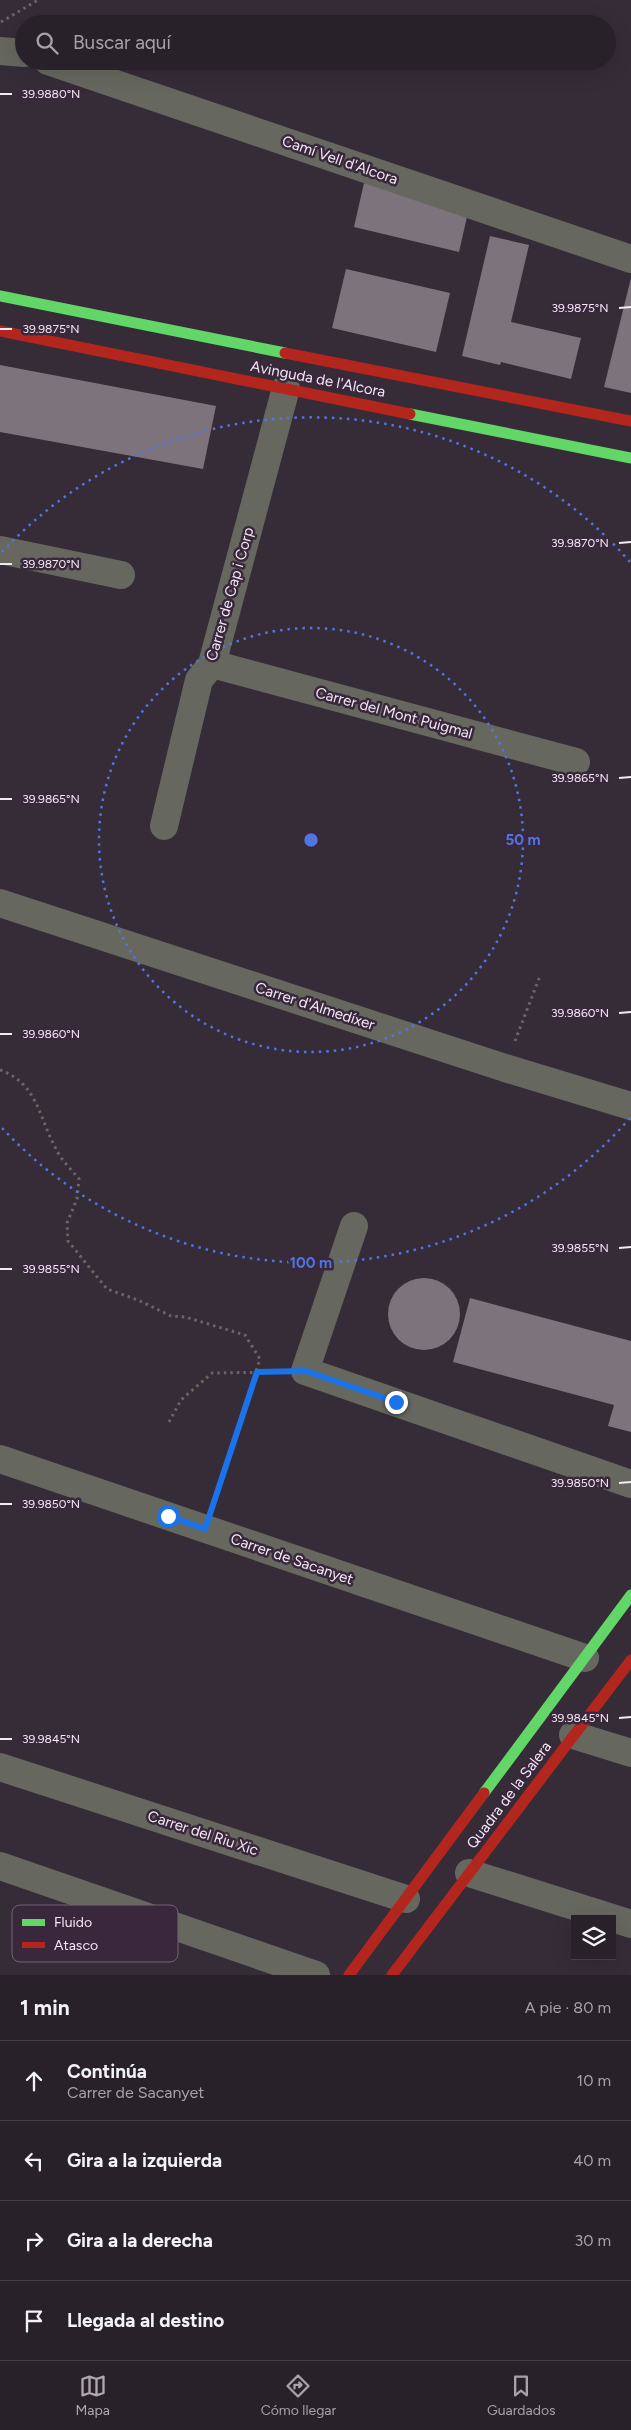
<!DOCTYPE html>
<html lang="es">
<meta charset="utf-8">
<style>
:root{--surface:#28212a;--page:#342e36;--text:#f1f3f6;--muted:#a5a3a8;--line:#443e47;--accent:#b1a6b2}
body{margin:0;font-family:Figtree,sans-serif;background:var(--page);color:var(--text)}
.controls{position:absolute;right:15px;bottom:15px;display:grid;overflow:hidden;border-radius:0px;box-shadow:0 5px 20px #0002}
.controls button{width:45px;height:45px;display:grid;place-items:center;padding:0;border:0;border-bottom:1px solid var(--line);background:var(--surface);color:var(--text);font:25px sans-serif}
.stop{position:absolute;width:15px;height:15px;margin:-11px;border:4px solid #1a73e8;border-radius:50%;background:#fff}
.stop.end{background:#1a73e8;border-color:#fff;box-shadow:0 1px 5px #0008}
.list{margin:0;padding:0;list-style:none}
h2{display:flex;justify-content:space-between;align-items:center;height:65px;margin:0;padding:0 20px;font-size:21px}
h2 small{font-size:16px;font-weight:400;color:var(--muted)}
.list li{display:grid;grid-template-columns:32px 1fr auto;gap:15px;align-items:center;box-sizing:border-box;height:80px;padding:0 20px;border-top:1px solid var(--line)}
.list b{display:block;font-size:19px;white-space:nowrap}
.list p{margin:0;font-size:16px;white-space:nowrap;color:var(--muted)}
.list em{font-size:16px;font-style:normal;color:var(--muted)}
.icon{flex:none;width:28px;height:28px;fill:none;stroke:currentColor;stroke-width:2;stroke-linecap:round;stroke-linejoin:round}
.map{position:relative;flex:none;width:631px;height:1975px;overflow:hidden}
.search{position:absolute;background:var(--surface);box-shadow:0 5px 20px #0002;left:15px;right:15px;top:15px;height:55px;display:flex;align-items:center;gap:12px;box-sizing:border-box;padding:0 18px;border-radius:28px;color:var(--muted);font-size:19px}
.sheet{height:385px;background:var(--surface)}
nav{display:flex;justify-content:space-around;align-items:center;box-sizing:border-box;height:70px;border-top:1px solid var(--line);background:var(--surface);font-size:14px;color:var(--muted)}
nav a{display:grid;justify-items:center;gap:2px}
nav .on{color:var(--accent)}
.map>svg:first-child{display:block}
.building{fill:#7d737d}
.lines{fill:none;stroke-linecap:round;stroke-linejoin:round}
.path{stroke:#676764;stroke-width:3;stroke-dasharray:2.5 4;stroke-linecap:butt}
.street{stroke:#666860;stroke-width:28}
.fast{stroke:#63d668;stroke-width:11}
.jam{stroke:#b3261e;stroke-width:11}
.route{stroke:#1a73e8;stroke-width:6}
.ticks{fill:none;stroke:#f3e8f4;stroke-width:2}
.ring{fill:none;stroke:#5274df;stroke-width:2.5;stroke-dasharray:2.5 5}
.labels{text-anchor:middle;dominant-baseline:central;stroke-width:5;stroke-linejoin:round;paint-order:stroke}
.street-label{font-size:15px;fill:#f3e8f4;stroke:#39283c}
.key{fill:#39283c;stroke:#716273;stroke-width:1}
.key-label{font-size:14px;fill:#f3e8f4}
.ticks-label{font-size:12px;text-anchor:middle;fill:#f3e8f4;stroke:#39283c;stroke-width:5;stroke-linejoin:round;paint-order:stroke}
.centre{fill:#5274df;stroke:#39283c;stroke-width:2.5}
.ring-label{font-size:15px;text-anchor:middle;font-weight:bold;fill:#5274df;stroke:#39283c;stroke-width:5;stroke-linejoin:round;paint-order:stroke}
</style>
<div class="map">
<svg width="631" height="1975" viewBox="0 0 631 1975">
<rect width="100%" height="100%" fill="#362c38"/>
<g class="building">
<path d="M364,183L469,208L459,252L354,227Z"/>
<path d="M490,236L529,245L511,322L581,338L571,379L501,362L500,365L462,356Z"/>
<path d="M346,269L450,293L436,352L332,328Z"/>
<path d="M631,278V393L604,387Z"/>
<path d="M0,365L216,406L203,469L0,432Z"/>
<circle cx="424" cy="1314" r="36"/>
<path d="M470,1298L631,1341V1432L608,1426L614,1405L453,1362Z"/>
</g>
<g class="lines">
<g class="path">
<path d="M1,22L38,0"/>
<path d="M515,1041L540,976"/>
<path d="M0,1070C37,1083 39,1117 55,1147C60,1159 71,1169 79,1179L77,1199L67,1223L68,1241L107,1289L138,1300L171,1316L185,1317L245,1335L260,1359L213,1504"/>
<path d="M169,1422L181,1400L212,1373L278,1372"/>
</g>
<g class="street">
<path d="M0,51L24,53"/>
<path d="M48,61L631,259"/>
<path d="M0,550L121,575"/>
<path d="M212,664L576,762"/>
<path d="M164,826L199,680L212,664L286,388"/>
<path d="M0,903L505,1068L631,1106"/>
<path d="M354,1226L305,1371L631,1484"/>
<path d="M0,1459L585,1658"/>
<path d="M573,1735L631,1753"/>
<path d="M0,1767L406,1899"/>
<path d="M0,1866L316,1975"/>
<path d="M469,1873L631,1924"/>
</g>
<g class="fast">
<path d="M0,296L285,353"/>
<path d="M410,414L631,458"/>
<path d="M484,1793L631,1595"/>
</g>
<g class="jam">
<path d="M0,331L410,414"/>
<path d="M285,353L631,421"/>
<path d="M349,1975L484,1793"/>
<path d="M392,1975L631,1660"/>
</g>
</g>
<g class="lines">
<path class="route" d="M168,1516L205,1529L257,1372L306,1371L396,1402"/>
</g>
<path class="ticks" d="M0,94H12M619,308L631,307M0,329H12M619,543L631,542M0,564H12M619,778L631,777M0,799H12M619,1013L631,1012M0,1034H12M619,1248L631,1247M0,1269H12M619,1483L631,1482M0,1504H12M619,1718L631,1717M0,1739H12"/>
<g class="ring">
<circle cx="311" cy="840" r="212"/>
<path d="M630 1118A423 423 0 0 1 2 1128M2 552A423 423 0 0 1 630 562"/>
</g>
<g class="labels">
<g class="street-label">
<text transform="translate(340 160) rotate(19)">Camí Vell d'Alcora</text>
<text transform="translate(318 379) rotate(11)">Avinguda de l'Alcora</text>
<text transform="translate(230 594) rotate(-74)">Carrer de Cap i Corp</text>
<text transform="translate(394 713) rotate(15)">Carrer del Mont Puigmal</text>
<text transform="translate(315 1006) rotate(18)">Carrer d'Almedíxer</text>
<text transform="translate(292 1559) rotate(19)">Carrer de Sacanyet</text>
<text transform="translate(509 1795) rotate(-53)">Quadra de la Salera</text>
<text transform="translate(203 1833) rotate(18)">Carrer del Riu Xic</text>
</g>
</g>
<rect x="12" y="1905" width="166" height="57" rx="8" class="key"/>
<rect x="22" y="1919" width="23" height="7" fill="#63d668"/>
<rect x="22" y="1942" width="23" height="6" fill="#b3261e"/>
<g class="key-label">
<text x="54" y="1927">Fluido</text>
<text x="54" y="1950">Atasco</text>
</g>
<g class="ticks-label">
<text x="51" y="98">39.9880°N</text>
<text x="580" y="312">39.9875°N</text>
<text x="51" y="333">39.9875°N</text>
<text x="580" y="547">39.9870°N</text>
<text x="51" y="568">39.9870°N</text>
<text x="580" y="782">39.9865°N</text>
<text x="51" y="803">39.9865°N</text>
<text x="580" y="1017">39.9860°N</text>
<text x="51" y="1038">39.9860°N</text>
<text x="580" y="1252">39.9855°N</text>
<text x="51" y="1273">39.9855°N</text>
<text x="580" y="1487">39.9850°N</text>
<text x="51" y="1508">39.9850°N</text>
<text x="580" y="1722">39.9845°N</text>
<text x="51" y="1743">39.9845°N</text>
</g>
<circle cx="311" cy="840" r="8" class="centre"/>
<g class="ring-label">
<text x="523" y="845">50 m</text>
<text x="311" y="1268">100 m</text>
</g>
</svg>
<div class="controls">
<button><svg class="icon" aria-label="layers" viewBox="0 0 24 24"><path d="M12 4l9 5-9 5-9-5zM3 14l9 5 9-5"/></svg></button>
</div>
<div class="stop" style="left:168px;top:1516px"></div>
<div class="stop end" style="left:396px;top:1402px"></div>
<div class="search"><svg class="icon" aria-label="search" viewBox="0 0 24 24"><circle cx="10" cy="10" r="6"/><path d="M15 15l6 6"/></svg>Buscar aquí</div>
</div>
<section class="sheet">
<h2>1 min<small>A pie · 80 m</small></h2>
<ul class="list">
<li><svg class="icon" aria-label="ahead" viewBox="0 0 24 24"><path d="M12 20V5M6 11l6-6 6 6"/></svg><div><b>Continúa</b><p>Carrer de Sacanyet</p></div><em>10 m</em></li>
<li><svg class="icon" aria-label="left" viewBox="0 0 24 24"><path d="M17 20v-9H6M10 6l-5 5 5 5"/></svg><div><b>Gira a la izquierda</b></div><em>40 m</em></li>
<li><svg class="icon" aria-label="right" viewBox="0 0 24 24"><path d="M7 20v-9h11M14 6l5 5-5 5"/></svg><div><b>Gira a la derecha</b></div><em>30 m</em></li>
<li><svg class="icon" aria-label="arrive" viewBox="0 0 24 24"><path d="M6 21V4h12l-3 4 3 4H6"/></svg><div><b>Llegada al destino</b></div></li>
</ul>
</section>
<nav>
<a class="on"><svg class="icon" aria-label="map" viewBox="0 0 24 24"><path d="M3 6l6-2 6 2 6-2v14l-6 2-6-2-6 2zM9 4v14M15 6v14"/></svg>Mapa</a>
<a><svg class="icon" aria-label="directions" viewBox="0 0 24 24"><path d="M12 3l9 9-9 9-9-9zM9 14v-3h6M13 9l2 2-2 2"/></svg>Cómo llegar</a>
<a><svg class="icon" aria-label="saved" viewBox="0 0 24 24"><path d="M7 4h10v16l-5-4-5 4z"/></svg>Guardados</a>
</nav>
